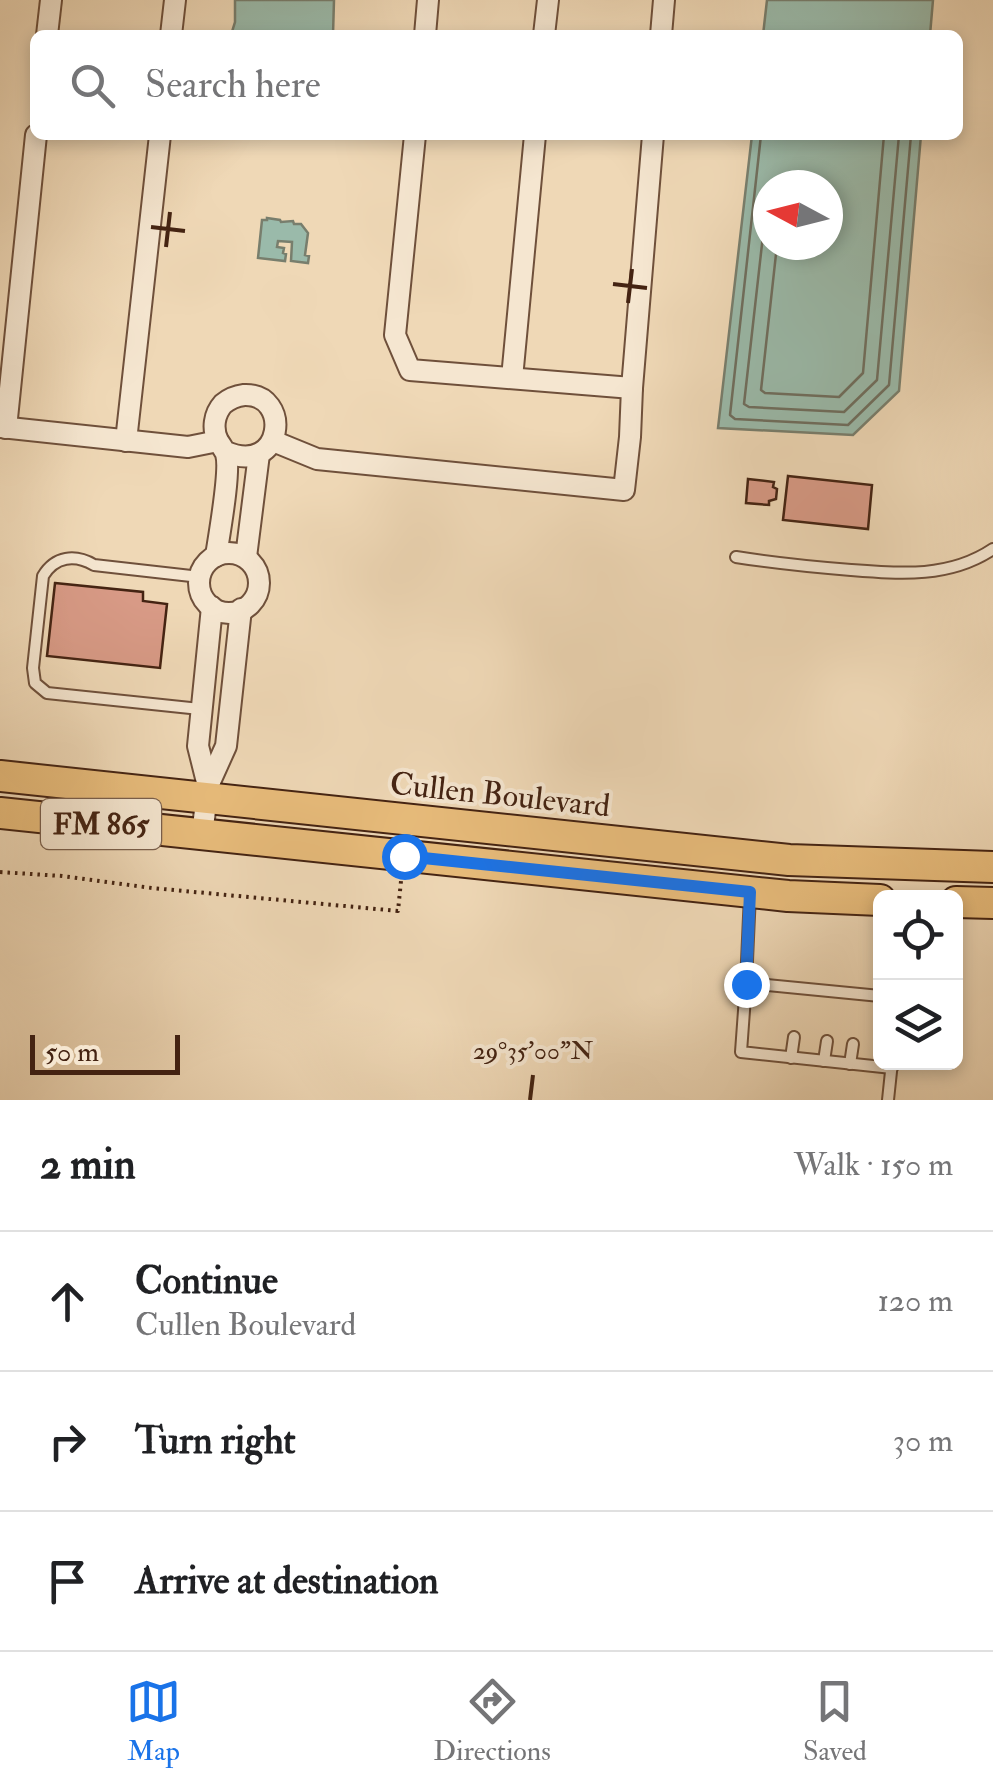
<!DOCTYPE html>
<meta charset="utf-8">
<style>
:root{--surface:#fff;--page:#f2f2f2;--text:#202124;--muted:#757577;--line:#e0e0e0;--accent:#1a73e8}
body{margin:0;font-family:"IM FELL Double Pica",serif;background:var(--page);color:var(--text)}
.controls{position:absolute;right:30px;bottom:30px;display:grid;overflow:hidden;border-radius:15px;box-shadow:0 5px 15px #0003}
.controls button{width:90px;height:90px;display:grid;place-items:center;padding:0;border:0;border-bottom:2px solid var(--line);background:var(--surface);color:var(--text);font:50px sans-serif}
.compass{position:absolute;left:753px;top:170px;width:90px;height:90px;border-radius:50%;background:var(--surface);box-shadow:0 5px 15px #0003;rotate:277deg}
.scale{position:absolute;left:30px;bottom:25px;width:150px;box-sizing:border-box;padding-left:10px;border:5px solid #442312;border-top:0;font-size:28px;line-height:35px;white-space:nowrap;color:#442312;-webkit-text-stroke:8px #f5e6d0;paint-order:stroke}
.stop{position:absolute;width:30px;height:30px;margin:-22px;border:8px solid #1a73e8;border-radius:50%;background:#fff}
.stop.end{background:#1a73e8;border-color:#fff;box-shadow:0 2px 10px #0008}
.list{margin:0;padding:0;list-style:none}
h2{display:flex;justify-content:space-between;align-items:center;height:130px;margin:0;padding:0 40px;font-size:42px}
h2 small{font-size:32px;font-weight:400;color:var(--muted)}
.list li{display:grid;grid-template-columns:65px 1fr auto;gap:30px;align-items:center;box-sizing:border-box;height:140px;padding:0 40px;border-top:2px solid var(--line)}
.list b{display:block;font-size:38px;white-space:nowrap}
.list p{margin:0;font-size:32px;white-space:nowrap;color:var(--muted)}
.list em{font-size:32px;font-style:normal;color:var(--muted)}
.icon{flex:none;width:55px;height:55px;fill:none;stroke:currentColor;stroke-width:2;stroke-linecap:round;stroke-linejoin:round}
.map{position:relative;flex:none;width:993px;height:1100px;overflow:hidden}
.search{position:absolute;background:var(--surface);box-shadow:0 5px 15px #0003;left:30px;right:30px;top:30px;height:110px;display:flex;align-items:center;gap:25px;box-sizing:border-box;padding:0 35px;border-radius:15px;color:var(--muted);font-size:38px}
.sheet{height:550px;background:var(--surface)}
nav{display:flex;justify-content:space-around;align-items:center;box-sizing:border-box;height:140px;border-top:2px solid var(--line);background:var(--surface);font-size:28px;color:var(--muted)}
nav a{display:grid;justify-items:center;gap:5px}
nav .on{color:var(--accent)}
.map>svg:first-child{display:block}
.water{fill:#9abaaa;stroke:#787e6d;stroke-width:2.5;fill-rule:evenodd}
.lines{fill:none;stroke-linecap:round;stroke-linejoin:round}
.shore{stroke:#6f6e5e;stroke-width:2.5}
.building{fill:#d89a86;stroke:#442312;stroke-width:2.5}
.service-casing{stroke:#6f503b;stroke-width:14}
.minor-casing{stroke:#6f503b;stroke-width:24}
.primary-casing{stroke:#442312;stroke-width:34}
.path{stroke:#442312;stroke-width:4;stroke-dasharray:2.5 5;stroke-linecap:butt}
.service{stroke:#f5e6d0;stroke-width:10}
.minor{stroke:#f5e6d0;stroke-width:20}
.primary{stroke:#e8bc7b;stroke-width:30}
.route{stroke:#1a73e8;stroke-width:12}
.ticks{fill:none;stroke:#442312;stroke-width:4}
.labels{text-anchor:middle;dominant-baseline:central;stroke-width:8;stroke-linejoin:round;paint-order:stroke}
.shield{fill:#f5e6d0;stroke:#795e4b;stroke-width:2.5}
.shield-label{font-size:30px;font-weight:bold;fill:#442312}
.street-label{font-size:32px;fill:#442312;stroke:#f5e6d0}
.ticks-label{font-size:25px;text-anchor:middle;fill:#442312;stroke:#f5e6d0;stroke-width:8;stroke-linejoin:round;paint-order:stroke}
</style>
<div class="map">
<svg width="993" height="1100" viewBox="0 0 993 1100">
<rect width="100%" height="100%" fill="#efd8b6"/>
<filter id="stains"><feTurbulence type="fractalNoise" baseFrequency=".002" numOctaves="4"/><feColorMatrix values="0 0 0 0 .2 0 0 0 0 .09 0 0 0 0 .02 0 0 0 .5 -.17"/></filter>
<radialGradient id="worn" r=".72"><stop offset=".6" stop-color="#630" stop-opacity="0"/><stop offset="1" stop-color="#630" stop-opacity=".3"/></radialGradient>
<g class="water">
<path d="M235,0H334L333,35H231L235,22Z"/>
<path d="M767,0H933L930,35H763Z"/>
<path d="M752,135H921L899,391L853,435L718,428ZM828,185V245H768V185Z"/>
<path d="M267,218L280,220L281,222L293,221L294,224H301L308,233L305,255L309,256L308,263L291,261L292,242L278,241L277,247L284,248L283,253L286,254L285,261L258,258L262,220H267Z"/>
</g>
<g class="lines">
<g class="shore">
<path d="M761,135L730,415L735,419L848,425L889,385L911,135"/>
<path d="M768,191L744,404L749,407L844,412L877,380L899,135"/>
<path d="M777,245L761,390L765,393L839,397L863,373L884,135"/>
</g>
</g>
<g class="building">
<path d="M788,476L872,485L868,529L783,520Z"/>
<path d="M748,479L774,482L773,487L777,489L776,499L769,501V505L746,503Z"/>
<path d="M55,583L143,592V601L167,604L160,668L47,656Z"/>
</g>
<g class="lines">
<defs>
<g id="service">
<path d="M736,557C774,563 813,567 851,570C901,574 950,578 993,549"/>
<path d="M200,577L94,565C75,554 55,556 43,576L33,668L35,683L47,693L200,709"/>
<path d="M750,894L746,983L880,996"/>
<path d="M746,983L741,1052L892,1068"/>
<path d="M791,1058L794,1037"/>
<path d="M824,1061L827,1041"/>
<path d="M850,1064L853,1044"/>
<path d="M888,1100L892,1062"/>
</g>
<g id="minor">
<path d="M47,35L51,0"/>
<path d="M171,35L175,0"/>
<path d="M425,35L428,0"/>
<path d="M544,35L548,0"/>
<path d="M661,35L664,0"/>
<path d="M415,135L395,335L410,370L632,388"/>
<path d="M512,378L535,135"/>
<path d="M0,427L188,447L218,441"/>
<path d="M6,428L36,135"/>
<path d="M126,441L160,135"/>
<path d="M273,441L317,459L624,490L630,437L632,388L653,135"/>
<circle cx="229" cy="583" r="30"/>
<path d="M216,556C219,536 231,470 226,454C226,453 219,442 218,441C212,429 214,414 223,404C229,399 236,396 244,395C292,393 284,476 226,452"/>
<path d="M246,557L259,454"/>
<path d="M208,786L198,746L212,607"/>
<path d="M202,835L208,786L226,746L241,609"/>
</g>
<g id="primary">
<path d="M0,776L789,860L993,867"/>
<path d="M0,813L788,896L880,900"/>
<path d="M956,902L993,903"/>
</g>
</defs>
<use href="#service" class="service-casing"/>
<use href="#minor" class="minor-casing"/>
<use href="#primary" class="primary-casing"/>
<path class="path" d="M0,872L62,876L152,888L398,911L401,881"/>
<use href="#service" class="service"/>
<use href="#minor" class="minor"/>
<use href="#primary" class="primary"/>
</g>
<g class="lines">
<path class="route" d="M404,856L750,892L746,984"/>
</g>
<path class="ticks" d="M151,227L185,231M166,247L170,212M613,284L647,288M628,303L632,269M530,1100L533,1075"/>
<g class="labels">
<rect class="shield" x="41" y="799" width="120" height="50" rx="8"/>
<g class="shield-label">
<text x="101" y="824">FM 865</text>
</g>
<g class="street-label">
<text transform="translate(500 795) rotate(6)">Cullen Boulevard</text>
</g>
</g>
<g class="ticks-label">
<text x="533" y="1059">29°35'00"N</text>
</g>
<rect width="100%" height="100%" filter="url(#stains)"/>
<rect width="100%" height="100%" fill="url(#worn)"/>
</svg>
<div class="controls">
<button><svg class="icon" aria-label="locate" viewBox="0 0 24 24"><circle cx="12" cy="12" r="6"/><path d="M12 2v4M12 18v4M2 12h4M18 12h4"/></svg></button>
<button><svg class="icon" aria-label="layers" viewBox="0 0 24 24"><path d="M12 4l9 5-9 5-9-5zM3 14l9 5 9-5"/></svg></button>
</div>
<svg class="compass" viewBox="-18 -18 36 36"><path d="M0-13l5 13h-10z" fill="#e53935"/><path d="M0 13l5-13h-10z" fill="#757577"/></svg>
<div class="scale">50 m</div>
<div class="stop" style="left:404px;top:856px"></div>
<div class="stop end" style="left:746px;top:984px"></div>
<div class="search"><svg class="icon" aria-label="search" viewBox="0 0 24 24"><circle cx="10" cy="10" r="6"/><path d="M15 15l6 6"/></svg>Search here</div>
</div>
<section class="sheet">
<h2>2 min<small>Walk · 150 m</small></h2>
<ul class="list">
<li><svg class="icon" aria-label="ahead" viewBox="0 0 24 24"><path d="M12 20V5M6 11l6-6 6 6"/></svg><div><b>Continue</b><p>Cullen Boulevard</p></div><em>120 m</em></li>
<li><svg class="icon" aria-label="right" viewBox="0 0 24 24"><path d="M7 20v-9h11M14 6l5 5-5 5"/></svg><div><b>Turn right</b></div><em>30 m</em></li>
<li><svg class="icon" aria-label="arrive" viewBox="0 0 24 24"><path d="M6 21V4h12l-3 4 3 4H6"/></svg><div><b>Arrive at destination</b></div></li>
</ul>
</section>
<nav>
<a class="on"><svg class="icon" aria-label="map" viewBox="0 0 24 24"><path d="M3 6l6-2 6 2 6-2v14l-6 2-6-2-6 2zM9 4v14M15 6v14"/></svg>Map</a>
<a><svg class="icon" aria-label="directions" viewBox="0 0 24 24"><path d="M12 3l9 9-9 9-9-9zM9 14v-3h6M13 9l2 2-2 2"/></svg>Directions</a>
<a><svg class="icon" aria-label="saved" viewBox="0 0 24 24"><path d="M7 4h10v16l-5-4-5 4z"/></svg>Saved</a>
</nav>
